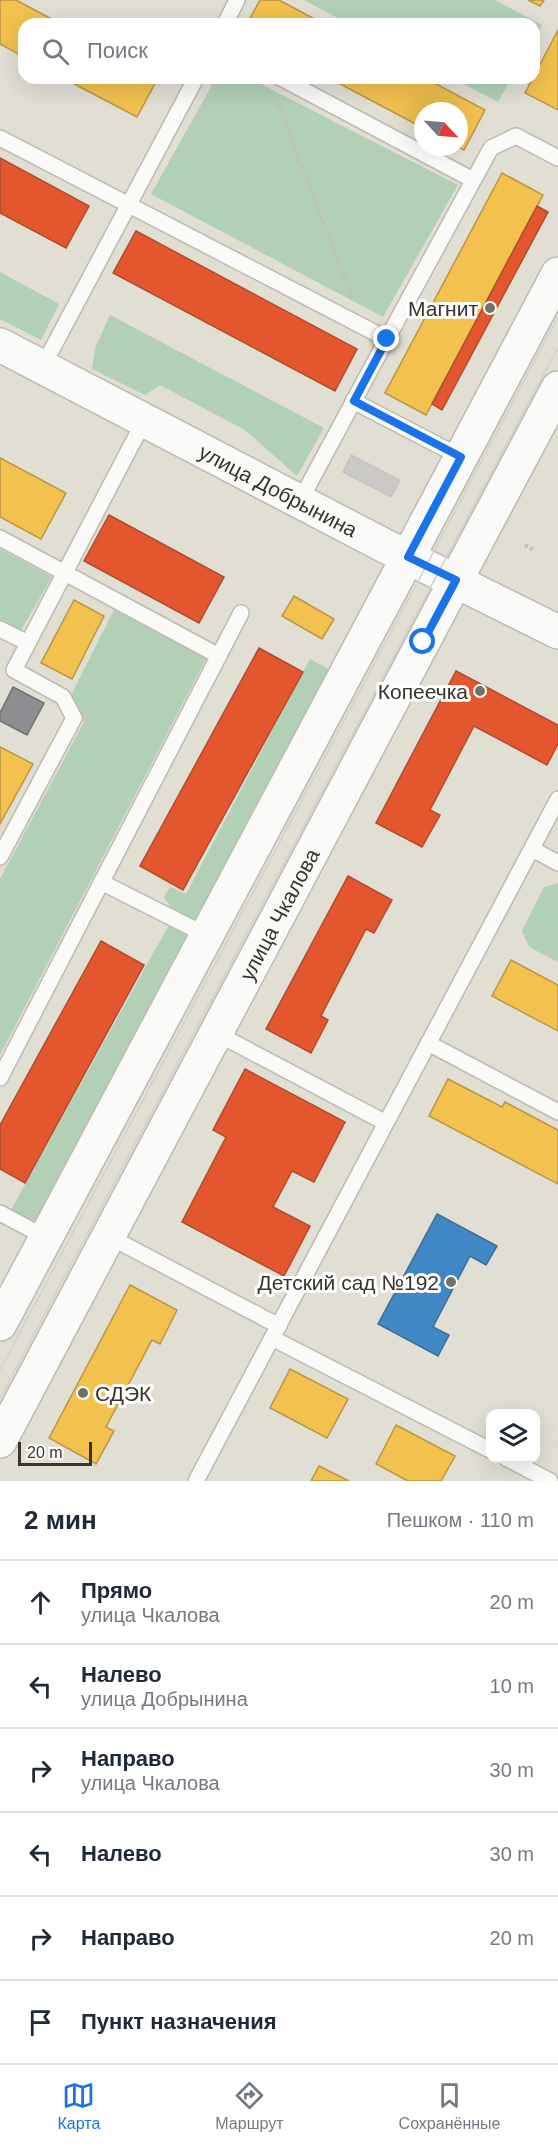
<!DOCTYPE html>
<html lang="ru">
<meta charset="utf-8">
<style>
:root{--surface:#fff;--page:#f6f6f7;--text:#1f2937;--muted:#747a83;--line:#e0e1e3;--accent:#1a73e8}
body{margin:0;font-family:Arial,sans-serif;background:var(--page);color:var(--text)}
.controls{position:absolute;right:18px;bottom:18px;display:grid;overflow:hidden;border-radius:12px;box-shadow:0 6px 24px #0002}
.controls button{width:54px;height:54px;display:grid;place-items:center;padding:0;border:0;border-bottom:2px solid var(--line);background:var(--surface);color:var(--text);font:30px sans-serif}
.compass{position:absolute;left:414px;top:102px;width:54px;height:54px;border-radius:50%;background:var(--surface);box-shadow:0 6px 24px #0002;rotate:116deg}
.scale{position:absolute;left:18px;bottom:15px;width:74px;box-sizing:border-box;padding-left:6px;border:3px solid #36342c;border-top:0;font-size:16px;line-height:21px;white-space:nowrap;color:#36342c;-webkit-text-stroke:4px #fff;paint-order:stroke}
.stop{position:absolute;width:18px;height:18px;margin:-14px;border:4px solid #1a73e8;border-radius:50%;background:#fff}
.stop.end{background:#1a73e8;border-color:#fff;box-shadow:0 2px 6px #0008}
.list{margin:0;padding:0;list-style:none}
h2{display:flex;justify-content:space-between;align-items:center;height:78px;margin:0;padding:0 24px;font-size:26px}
h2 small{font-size:20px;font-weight:400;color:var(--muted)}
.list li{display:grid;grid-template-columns:39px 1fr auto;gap:18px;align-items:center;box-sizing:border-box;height:84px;padding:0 24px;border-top:2px solid var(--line)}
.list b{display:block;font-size:22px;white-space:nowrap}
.list p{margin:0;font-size:20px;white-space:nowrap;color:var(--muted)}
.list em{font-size:20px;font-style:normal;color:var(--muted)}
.icon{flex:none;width:33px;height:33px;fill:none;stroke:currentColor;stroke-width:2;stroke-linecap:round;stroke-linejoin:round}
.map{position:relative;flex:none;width:558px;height:1481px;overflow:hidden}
.search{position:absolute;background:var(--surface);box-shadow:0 6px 24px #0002;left:18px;right:18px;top:18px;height:66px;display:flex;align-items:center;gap:15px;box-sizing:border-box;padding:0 21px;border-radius:18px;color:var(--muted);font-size:22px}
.sheet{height:582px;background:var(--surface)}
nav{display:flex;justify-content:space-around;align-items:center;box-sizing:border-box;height:84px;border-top:2px solid var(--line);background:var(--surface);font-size:16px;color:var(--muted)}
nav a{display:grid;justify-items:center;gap:3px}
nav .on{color:var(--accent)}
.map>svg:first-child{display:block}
.green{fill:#b2d0b6}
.homes{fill:#f2c14e;stroke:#ba9744;stroke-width:1.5}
.shops{fill:#e4572e;stroke:#b04c2d;stroke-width:1.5}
.schools{fill:#3f88c5;stroke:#3c6f97;stroke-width:1.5}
.industry{fill:#8d8d92;stroke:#737273;stroke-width:1.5}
.building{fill:#cbc9c6;stroke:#c7c3c2;stroke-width:1.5}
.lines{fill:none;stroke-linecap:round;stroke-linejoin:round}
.service-casing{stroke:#bdbab2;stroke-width:18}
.tertiary-casing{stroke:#bdbab2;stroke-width:36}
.secondary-casing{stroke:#bdbab2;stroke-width:36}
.path{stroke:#c0bfbb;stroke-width:4;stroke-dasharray:3 3;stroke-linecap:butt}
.service{stroke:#fafaf9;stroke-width:15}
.tertiary{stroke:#fafaf9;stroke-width:33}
.secondary{stroke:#fafaf9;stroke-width:33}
.tram{stroke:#d2d1ce;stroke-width:1.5}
.route{stroke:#1a73e8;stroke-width:8}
.poi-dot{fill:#727067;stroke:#fff;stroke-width:2}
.labels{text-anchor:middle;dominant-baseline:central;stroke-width:6;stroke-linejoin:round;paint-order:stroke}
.poi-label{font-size:21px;fill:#36342c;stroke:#fff;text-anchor:end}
.street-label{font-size:21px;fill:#36342c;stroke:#fff}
</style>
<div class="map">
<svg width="558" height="1481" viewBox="0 0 558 1481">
<rect width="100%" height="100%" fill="#e1ded4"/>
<g class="green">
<path d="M304,0H495L542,25L534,40V24H349Z"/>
<path d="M216,78H249L458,185L383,317L151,194Z"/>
<path d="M452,78H512L498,102Z"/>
<path d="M0,272L59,304L41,340L0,319Z"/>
<path d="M110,315L324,428L297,476L245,430L160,385L145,395L92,369L95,348Z"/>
<path d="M0,549L52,577L20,632L0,621Z"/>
<path d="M114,610L207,657L0,1055V879L84,722L71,695Z"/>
<path d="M310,659L335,673L201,925L172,910L164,897L170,887L186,894Z"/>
<path d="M558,883V962L529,947L522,931L544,887Z"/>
<path d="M170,923L196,938L42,1225L11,1210Z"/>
</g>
<g class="homes">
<path d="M0,0H16L61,24H24V57L0,44Z"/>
<path d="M260,0H279L324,24H247Z"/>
<path d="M528,0H544L540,6Z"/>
<path d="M558,30V110L525,93Z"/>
<path d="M63,78H158L137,117Z"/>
<path d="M329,78H425L485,110L464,150L458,147L459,111H423V128Z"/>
<path d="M502,173L543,195L426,415L385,393Z"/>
<path d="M0,458L66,493L41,539L0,517Z"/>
<path d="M294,596L334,619L322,639L282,616Z"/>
<path d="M74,600L104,616L72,679L41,663Z"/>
<path d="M0,747L33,764L0,824Z"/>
<path d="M511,960L558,985V1031L492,996Z"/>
<path d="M448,1079L502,1107L505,1102L558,1130V1184L429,1116Z"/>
<path d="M130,1285L177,1310L160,1344L152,1340L106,1427L114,1431L96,1464L49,1438Z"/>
<path d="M290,1369L348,1399L327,1438L270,1408Z"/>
<path d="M396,1425L455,1456L441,1481H408L376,1464Z"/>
<path d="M319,1466L349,1481H311Z"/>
</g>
<g class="shops">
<path d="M0,158L89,206L66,248L0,213Z"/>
<path d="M537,206L548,212L442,410L432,404Z"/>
<path d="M136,231L357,349L335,391L113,273Z"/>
<path d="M109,515L224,577L199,623L84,561Z"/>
<path d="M259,648L303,672L183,890L140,866Z"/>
<path d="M456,671L558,725V744L547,765L474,726L430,810L440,815L422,847L376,823Z"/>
<path d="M348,876L392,900L374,933L366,929L321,1016L328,1020L311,1053L266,1029Z"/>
<path d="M101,941L144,965L25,1183L0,1169V1125Z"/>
<path d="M245,1069L345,1122L314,1182L292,1171L273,1207L310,1226L284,1276L182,1222L226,1137L213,1130Z"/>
</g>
<path class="schools" d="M437,1214L497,1246L486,1265L470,1256L433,1327L449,1335L438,1356L378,1324Z"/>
<path class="industry" d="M13,687L44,703L27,735L0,721V713Z"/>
<path class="building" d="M351,455L400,480L391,497L343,472Z"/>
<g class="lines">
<defs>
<g id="service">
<path d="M225,24L237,0"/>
<path d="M281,78L473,180"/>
<path d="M0,138L387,339L491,148L516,136L558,158"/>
<path d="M42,368L196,78"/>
<path d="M353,401L461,457"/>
<path d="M300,501L387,339"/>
<path d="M0,538L219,656"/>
<path d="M0,629L28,643"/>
<path d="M532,849L558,863"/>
<path d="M0,857L74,718L63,697L14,670L144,421"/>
<path d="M101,882L206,935"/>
<path d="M216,1033L386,1123"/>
<path d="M428,1043L558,1112"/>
<path d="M0,1078L241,613"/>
<path d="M0,1213L45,1237"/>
<path d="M108,1236L279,1326"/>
<path d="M272,1338L490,1450"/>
<path d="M506,1458L550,1481"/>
<path d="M196,1481L558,799"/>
</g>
<g id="tertiary">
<path d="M408,557L558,274"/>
<path d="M456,580L558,388"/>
</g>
<g id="secondary">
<path id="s1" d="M0,345L385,546L558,632"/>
<path d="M0,1324L408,557"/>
<path id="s2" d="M0,1441L456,580"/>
</g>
</defs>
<use href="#service" class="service-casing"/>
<use href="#tertiary" class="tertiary-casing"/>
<use href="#secondary" class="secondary-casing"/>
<g class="path">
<path d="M276,98L352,298"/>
<path d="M525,545L535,551"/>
</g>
<use href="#service" class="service"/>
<use href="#tertiary" class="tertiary"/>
<use href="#secondary" class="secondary"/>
<g class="tram">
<path d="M0,1370L558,317"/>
<path d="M0,1398L558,347"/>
</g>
</g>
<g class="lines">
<path class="route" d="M387,339L354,401L461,457L408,557L456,580L423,642"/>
</g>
<g class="poi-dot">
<circle cx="490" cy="308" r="6"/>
<circle cx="480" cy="691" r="6"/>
<circle cx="451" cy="1282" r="6"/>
<circle cx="83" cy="1393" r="6"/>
</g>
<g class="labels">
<g class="poi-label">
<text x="478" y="308">Магнит</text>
<text x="468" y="691">Копеечка</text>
<text x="439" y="1282">Детский сад №192</text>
<text x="95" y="1393" text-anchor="start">СДЭК</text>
</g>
<g class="street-label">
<text stroke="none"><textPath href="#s1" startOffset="314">улица Добрынина</textPath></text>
<text stroke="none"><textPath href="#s2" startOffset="596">улица Чкалова</textPath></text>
</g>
</g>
</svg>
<div class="controls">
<button><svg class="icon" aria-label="layers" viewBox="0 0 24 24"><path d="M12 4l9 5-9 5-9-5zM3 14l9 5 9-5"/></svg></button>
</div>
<svg class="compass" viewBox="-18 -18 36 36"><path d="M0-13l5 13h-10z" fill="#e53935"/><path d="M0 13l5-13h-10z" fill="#747a83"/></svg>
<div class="scale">20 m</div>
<div class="stop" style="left:423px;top:642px"></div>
<div class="stop end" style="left:387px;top:339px"></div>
<div class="search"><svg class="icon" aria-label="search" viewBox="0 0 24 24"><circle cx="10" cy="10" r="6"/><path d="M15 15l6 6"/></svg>Поиск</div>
</div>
<section class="sheet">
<h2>2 мин<small>Пешком · 110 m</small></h2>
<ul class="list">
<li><svg class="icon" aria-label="ahead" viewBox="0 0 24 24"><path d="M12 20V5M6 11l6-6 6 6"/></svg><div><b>Прямо</b><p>улица Чкалова</p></div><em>20 m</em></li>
<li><svg class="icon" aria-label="left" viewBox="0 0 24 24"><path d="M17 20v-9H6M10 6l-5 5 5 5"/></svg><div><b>Налево</b><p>улица Добрынина</p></div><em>10 m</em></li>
<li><svg class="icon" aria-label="right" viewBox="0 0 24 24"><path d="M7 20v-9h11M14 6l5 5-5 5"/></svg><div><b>Направо</b><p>улица Чкалова</p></div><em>30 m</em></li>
<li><svg class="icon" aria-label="left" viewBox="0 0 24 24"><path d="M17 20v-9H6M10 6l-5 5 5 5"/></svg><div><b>Налево</b></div><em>30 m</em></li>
<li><svg class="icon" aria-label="right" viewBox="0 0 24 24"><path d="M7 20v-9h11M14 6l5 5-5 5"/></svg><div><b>Направо</b></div><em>20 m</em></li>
<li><svg class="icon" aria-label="arrive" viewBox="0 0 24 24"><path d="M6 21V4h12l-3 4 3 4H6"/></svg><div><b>Пункт назначения</b></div></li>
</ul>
</section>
<nav>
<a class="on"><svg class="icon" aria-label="map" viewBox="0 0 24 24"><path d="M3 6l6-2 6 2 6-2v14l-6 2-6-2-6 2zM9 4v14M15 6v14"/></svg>Карта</a>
<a><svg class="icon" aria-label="directions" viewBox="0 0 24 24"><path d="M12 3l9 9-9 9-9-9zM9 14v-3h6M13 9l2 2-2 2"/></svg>Маршрут</a>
<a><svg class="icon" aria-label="saved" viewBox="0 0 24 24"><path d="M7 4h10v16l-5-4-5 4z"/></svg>Сохранённые</a>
</nav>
